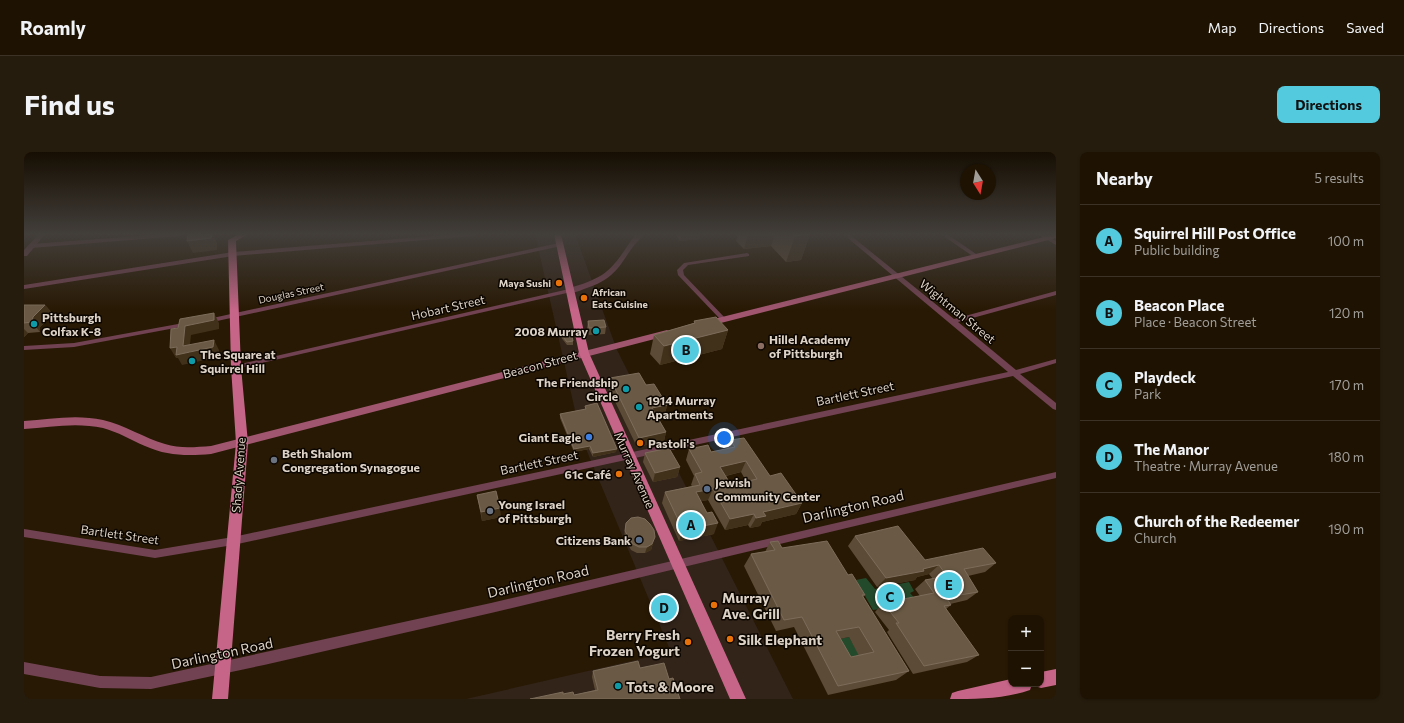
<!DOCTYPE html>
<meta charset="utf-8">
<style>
:root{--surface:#1e1303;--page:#261c0d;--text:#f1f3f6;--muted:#a19e9a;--line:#3c3225;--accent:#54cade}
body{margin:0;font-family:Commissioner,sans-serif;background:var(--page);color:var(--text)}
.controls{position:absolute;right:12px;bottom:12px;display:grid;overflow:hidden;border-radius:8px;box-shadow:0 1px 3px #0004}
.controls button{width:36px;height:36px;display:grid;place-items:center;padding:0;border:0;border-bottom:1px solid var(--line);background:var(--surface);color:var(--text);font:20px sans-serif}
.compass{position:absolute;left:936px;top:12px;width:36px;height:36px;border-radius:50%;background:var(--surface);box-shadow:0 1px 3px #0004;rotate:169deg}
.you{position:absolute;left:700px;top:286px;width:14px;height:14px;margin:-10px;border:3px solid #fff;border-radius:50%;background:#1a73e8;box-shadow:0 0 0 6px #1a73e833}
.badge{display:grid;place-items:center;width:26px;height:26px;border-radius:50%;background:var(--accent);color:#111;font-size:13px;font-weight:700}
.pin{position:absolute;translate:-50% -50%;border:2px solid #fff;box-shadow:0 1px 4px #0006}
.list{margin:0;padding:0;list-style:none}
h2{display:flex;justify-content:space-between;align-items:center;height:52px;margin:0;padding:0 16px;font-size:17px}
h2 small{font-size:13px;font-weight:400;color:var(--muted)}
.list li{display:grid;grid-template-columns:26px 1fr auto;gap:12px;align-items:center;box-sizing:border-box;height:72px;padding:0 16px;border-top:1px solid var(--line)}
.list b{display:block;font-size:15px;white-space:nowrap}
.list p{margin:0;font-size:13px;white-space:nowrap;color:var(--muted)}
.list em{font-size:13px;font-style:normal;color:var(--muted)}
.map{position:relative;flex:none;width:1032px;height:547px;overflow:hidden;border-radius:8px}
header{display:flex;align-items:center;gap:24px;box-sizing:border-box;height:56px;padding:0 20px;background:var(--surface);border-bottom:1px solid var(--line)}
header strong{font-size:19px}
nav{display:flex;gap:22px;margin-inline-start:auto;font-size:14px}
.intro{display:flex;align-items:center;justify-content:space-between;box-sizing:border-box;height:96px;padding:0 24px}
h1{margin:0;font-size:28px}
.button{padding:10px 18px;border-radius:8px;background:var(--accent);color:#111;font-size:14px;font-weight:700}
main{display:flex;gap:24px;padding:0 24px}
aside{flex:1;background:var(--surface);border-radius:8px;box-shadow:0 1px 3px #0004}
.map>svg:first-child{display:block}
.commercial{fill:#322419}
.green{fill:#244a2c}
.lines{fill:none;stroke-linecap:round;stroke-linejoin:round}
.minor{fill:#714252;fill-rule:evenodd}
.tertiary{fill:#714252;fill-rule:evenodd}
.secondary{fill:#a15670;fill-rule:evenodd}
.primary{fill:#c66588;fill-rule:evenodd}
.wall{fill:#5c4b36;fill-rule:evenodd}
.shaded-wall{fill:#41311b}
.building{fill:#6a5a45;stroke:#7c6c5a;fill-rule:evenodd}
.food-dot{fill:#e8710a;stroke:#0c0601;stroke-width:1.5}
.culture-dot{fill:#0f9aa8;stroke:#0c0601;stroke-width:1.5}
.education-dot{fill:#8d6e63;stroke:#0c0601;stroke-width:1.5}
.shop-dot{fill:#3f7fe0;stroke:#0c0601;stroke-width:1.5}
.worship-dot{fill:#6b7280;stroke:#0c0601;stroke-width:1.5}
.service-dot{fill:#5c6f8a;stroke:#0c0601;stroke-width:1.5}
.labels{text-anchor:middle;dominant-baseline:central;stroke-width:3;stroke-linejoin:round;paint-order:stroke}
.far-poi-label{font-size:10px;font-weight:bold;fill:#ddd2c6;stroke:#0c0601;text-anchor:end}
.far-street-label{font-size:10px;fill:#ddd2c6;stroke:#0c0601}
.street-label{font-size:12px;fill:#ddd2c6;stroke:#0c0601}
.poi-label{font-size:12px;font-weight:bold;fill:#ddd2c6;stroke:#0c0601;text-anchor:start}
.near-street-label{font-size:14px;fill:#ddd2c6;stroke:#0c0601}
.near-poi-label{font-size:14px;font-weight:bold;fill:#ddd2c6;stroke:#0c0601;text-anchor:start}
</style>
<header>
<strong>Roamly</strong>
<nav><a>Map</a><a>Directions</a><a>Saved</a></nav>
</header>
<div class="intro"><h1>Find us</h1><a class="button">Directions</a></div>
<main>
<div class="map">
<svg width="1032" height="547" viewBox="0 0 1032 547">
<rect width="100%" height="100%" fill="#281904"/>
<path class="commercial" d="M511,82H551L593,198L769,547H442L647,500L557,285Z"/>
<g class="green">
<path d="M842,426L851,437L885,430L890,439L886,441L893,449L873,455L849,458L832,428Z"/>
<path d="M825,485L839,510L816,515L802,490Z"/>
</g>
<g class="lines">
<g class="minor">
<path d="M142,82H159L156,84L7,96L4,94L7,92Z"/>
<path d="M435,82H452L449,84L209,104L0,137V133L209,100Z"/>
<path d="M819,82H825L930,167L1032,139V143L934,170L992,218L1032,207V211L996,222L1032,251V258L1029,257L989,224L209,393L131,406L0,385V377L131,398L209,385L984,220Z"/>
<path d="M918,82H923L955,104L950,105L918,83Z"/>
<path d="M1013,82H1019L1032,89V93Z"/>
<path d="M535,91L537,92V94L184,171L181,169L184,167Z"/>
<path d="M723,101L725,102V104L664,113L659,118L660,123L701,166V168H697L654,123L653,118L660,111Z"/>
<path d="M545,137L547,138V140L212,217L208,215L212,213Z"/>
<path d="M165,170L168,172L167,173L50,195L0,198V194L50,191Z"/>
<path d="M1032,320V326L467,461L240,513L127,537L76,536L0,522V510L76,524L127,525L467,451Z"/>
</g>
<g class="tertiary">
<path d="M15,82H21L3,104H0V98Z"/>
<path d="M613,82H621C596,104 601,124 560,137C555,139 548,142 542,141V137C585,125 587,118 611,83Z"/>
</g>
<g class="secondary">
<path d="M1032,82V86L681,175L676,172L678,170Z"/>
<path d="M643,178L648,181L646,183L187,302C163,304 143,304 121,294C107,288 94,280 79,276C53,270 26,275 0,277V269C26,267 53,262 79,268C101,273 120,286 141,292C156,297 172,295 187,294Z"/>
</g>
<g class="primary">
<path d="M215,82H224L212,89L217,215L224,291L204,547H188L212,291L207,215L204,88Z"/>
<path d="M530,82H537L565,201L722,547H706L555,201Z"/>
<path d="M1032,517V533L1017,536L1011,534V532H1017V520Z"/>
<path d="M987,527V532H1008L1006,538C980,547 953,547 926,547L928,541L934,539Z"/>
</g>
</g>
<g class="wall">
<path d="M652,82H676L675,87L656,89L652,83Z"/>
<path d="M714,82H786L777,108L762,110L747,94L720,97L712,89Z"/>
<path d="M0,153H21L29,162L16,175V180L4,181L0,185Z"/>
<path d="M564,169L582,175L581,182L565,183L563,176Z"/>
<path d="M670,169L704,178L698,197L636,213L626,202L630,183L670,171Z"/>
<path d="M536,181L549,189V193H543L536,184Z"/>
<path d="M586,226L622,233L643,253L641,262L633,264L642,280L640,289L613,295L584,235Z"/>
<path d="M561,254L592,300L569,305L565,297L550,300L536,266V262L561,258Z"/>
<path d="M706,288L746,324L778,351L772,362L738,370L736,374L726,376L724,373L701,378L684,348L677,349L690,382L655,389L638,351L641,340L668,334L667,333L670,324L662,308L665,297L687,300L703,297ZM717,320L722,329L707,333L702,324Z"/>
<path d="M621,301L656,315L653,325L629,330L619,310Z"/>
<path d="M453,343L477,365L458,369Z"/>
<path d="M602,371L629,391L627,398L621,401H613L607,398L600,385Z"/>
<path d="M831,384L901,408L972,411L961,420L944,424L954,440L943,448L926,452L927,453L922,457L955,503L943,510L889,522L863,480L865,478L851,460L859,451L896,444L891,437L901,428L909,427L905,422L893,425L891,428L853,435L824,394Z"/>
<path d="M746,390L758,396L824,423L841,443L839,445L885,519L872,528L804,543L770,475L752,479L720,414L727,402L741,400ZM825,485L835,504L827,505L816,487Z"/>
<path d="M616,516L645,527L656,547L550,543L571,538L568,525L569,519Z"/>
</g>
<g class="shaded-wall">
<path d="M188,82H189L193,91V98L169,101L163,89Z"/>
<path d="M658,82H676L675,87L656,89Z"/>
<path d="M724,82H751L747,94L720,97Z"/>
<path d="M786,82L777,108L762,110L771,84Z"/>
<path d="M21,153L29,162L16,175V180L8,170L9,165Z"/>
<path d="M190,161L195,171V177L167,183L165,201L190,188L195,198V205L158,213L154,206H152L146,196L159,194L161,174Z"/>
<path d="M0,177L4,181L0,185Z"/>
<path d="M704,178L698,197L636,213L640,194Z"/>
<path d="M643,253L641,262L626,265L628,256Z"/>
<path d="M642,280L640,289L613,295L615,286Z"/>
<path d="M566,294L565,297L550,300V297Z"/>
<path d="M593,297L592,300L569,305V301Z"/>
<path d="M722,309L717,320L692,326L696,315Z"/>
<path d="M656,315L653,325L629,330L631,321Z"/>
<path d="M689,337L684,348L668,351L672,340Z"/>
<path d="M778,351L772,362L738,370L736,374L726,376L732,366L739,360Z"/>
<path d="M476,356L477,365L458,369L457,360Z"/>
<path d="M730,362L724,373L701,378L706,367Z"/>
<path d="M694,371L690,382L655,389L659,378Z"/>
<path d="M631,385L627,398L621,401L623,395Z"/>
<path d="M915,413L905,422L893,425L891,428L853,435L862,426Z"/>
</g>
<g class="building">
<path d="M164,82H188L187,86L163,89Z"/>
<path d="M768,82H786L771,84Z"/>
<path d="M0,153H21L9,165L8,170L0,171Z"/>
<path d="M190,161V168L161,174L159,194L190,188L189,195L152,203L153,195L146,196L147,177L154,176L156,167Z"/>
<path d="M692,165L704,178L640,194L630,183L671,171L670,169Z"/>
<path d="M580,168L582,175L565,176L564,169Z"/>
<path d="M547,180L549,189L543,190L536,181Z"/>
<path d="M615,221L622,233L630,232L643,253L628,256L642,280L615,286L586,226Z"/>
<path d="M573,251L593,297L569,301L566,294L550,297L536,262L562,257L561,254Z"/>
<path d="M720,286L746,324L757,321L778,351L739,360L742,364L732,366L730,362L706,367L689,337L672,340L683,361L688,360L694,371L659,378L641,340L676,333L671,322L678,320L665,297L684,293L687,300L711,295L706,288ZM722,309L733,327L707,333L696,315Z"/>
<path d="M645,296L656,315L631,321L621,301Z"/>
<path d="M472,339L476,356L457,360L453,343Z"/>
<path d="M614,365L621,367L626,372L630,378L631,385L628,392L623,395H615L609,392L601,379L602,371L607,366Z"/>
<path d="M874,374L901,408L959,396L972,411L940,417L954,440L930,444L931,446L923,447L927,453L920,454L955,503L900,514L872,471H875L859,451L910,441L901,428L923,424L915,413L899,417L900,419L862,426L831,384Z"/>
<path d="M754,389L758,396L803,389L824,423L828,422L841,443H838L885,519L814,534L778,465L760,468L727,402L751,398L746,390ZM835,475L850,500L827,505L812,479Z"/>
<path d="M614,509L616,516L640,511L645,527L649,526L656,547H506L539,540V542L549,540L550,543L574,538L569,519Z"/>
</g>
<linearGradient id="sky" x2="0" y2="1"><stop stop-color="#160e02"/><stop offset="0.52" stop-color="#423e3a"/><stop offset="1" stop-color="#423e3a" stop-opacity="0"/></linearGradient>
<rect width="1032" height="158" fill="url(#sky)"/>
<g class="food-dot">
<circle cx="535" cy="131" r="4"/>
<circle cx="560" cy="146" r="4"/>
<circle cx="616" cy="291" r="4"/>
<circle cx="595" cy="322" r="4"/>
<circle cx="690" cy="453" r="4"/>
<circle cx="706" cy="487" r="4"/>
<circle cx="664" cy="490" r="4"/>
</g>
<g class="culture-dot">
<circle cx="10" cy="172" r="4"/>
<circle cx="572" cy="179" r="4"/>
<circle cx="168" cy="209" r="4"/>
<circle cx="602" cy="237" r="4"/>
<circle cx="615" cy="255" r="4"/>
<circle cx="594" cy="534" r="4"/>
</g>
<circle class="education-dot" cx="737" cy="194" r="4"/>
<circle class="shop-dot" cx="565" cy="285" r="4"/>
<g class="worship-dot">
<circle cx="250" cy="308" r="4"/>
<circle cx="466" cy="359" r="4"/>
</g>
<g class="service-dot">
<circle cx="683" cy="337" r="4"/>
<circle cx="615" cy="388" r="4"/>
</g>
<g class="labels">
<g class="far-poi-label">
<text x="527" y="131">Maya Sushi</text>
<text x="568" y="140" text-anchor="start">African<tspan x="568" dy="12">Eats Cuisine</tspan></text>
</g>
<g class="far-street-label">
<text transform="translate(267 141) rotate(-12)">Douglas Street</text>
</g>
<g class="street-label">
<text transform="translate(424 155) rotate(-13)">Hobart Street</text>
<text transform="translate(934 159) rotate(39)">Wightman Street</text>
<text transform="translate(516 212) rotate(-15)">Beacon Street</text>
<text transform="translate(831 241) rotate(-12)">Bartlett Street</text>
<text transform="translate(515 310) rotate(-12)">Bartlett Street</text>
<text transform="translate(611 318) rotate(66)">Murray Avenue</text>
<text transform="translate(214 323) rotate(-86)">Shady Avenue</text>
<text transform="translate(96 382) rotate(8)">Bartlett Street</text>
</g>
<g class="poi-label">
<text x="18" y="165">Pittsburgh<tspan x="18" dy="14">Colfax K-8</tspan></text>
<text x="564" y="179" text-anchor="end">2008 Murray</text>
<text x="745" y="187">Hillel Academy<tspan x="745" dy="14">of Pittsburgh</tspan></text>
<text x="176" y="202">The Square at<tspan x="176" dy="14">Squirrel Hill</tspan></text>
<text x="594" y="230" text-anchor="end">The Friendship<tspan x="594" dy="14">Circle</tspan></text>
<text x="623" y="248">1914 Murray<tspan x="623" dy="14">Apartments</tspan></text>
<text x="557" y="285" text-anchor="end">Giant Eagle</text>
<text x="624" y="291">Pastoli's</text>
<text x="258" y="301">Beth Shalom<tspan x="258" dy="14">Congregation Synagogue</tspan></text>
<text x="587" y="322" text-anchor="end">61c Café</text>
<text x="691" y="330">Jewish<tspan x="691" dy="14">Community Center</tspan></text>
<text x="474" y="352">Young Israel<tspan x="474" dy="14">of Pittsburgh</tspan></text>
<text x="607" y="388" text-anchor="end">Citizens Bank</text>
</g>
<g class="near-street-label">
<text transform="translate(829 354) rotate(-13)">Darlington Road</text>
<text transform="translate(514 429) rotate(-13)">Darlington Road</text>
<text transform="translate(198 501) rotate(-12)">Darlington Road</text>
</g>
<g class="near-poi-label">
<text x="698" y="445">Murray<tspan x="698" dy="16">Ave. Grill</tspan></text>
<text x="656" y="482" text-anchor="end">Berry Fresh<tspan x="656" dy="16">Frozen Yogurt</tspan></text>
<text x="714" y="487">Silk Elephant</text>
<text x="602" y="534">Tots &amp; Moore</text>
</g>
</g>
</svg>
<div class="controls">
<button>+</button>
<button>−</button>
</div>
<svg class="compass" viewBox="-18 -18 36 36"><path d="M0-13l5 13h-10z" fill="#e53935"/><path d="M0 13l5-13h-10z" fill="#a19e9a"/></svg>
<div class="you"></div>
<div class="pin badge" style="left:667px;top:373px">A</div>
<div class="pin badge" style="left:662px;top:198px">B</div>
<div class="pin badge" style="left:866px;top:445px">C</div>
<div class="pin badge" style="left:640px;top:456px">D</div>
<div class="pin badge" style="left:925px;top:433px">E</div>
</div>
<aside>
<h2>Nearby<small>5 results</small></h2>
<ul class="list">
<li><span class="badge">A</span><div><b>Squirrel Hill Post Office</b><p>Public building</p></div><em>100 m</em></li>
<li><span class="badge">B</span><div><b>Beacon Place</b><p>Place · Beacon Street</p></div><em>120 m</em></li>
<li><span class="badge">C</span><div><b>Playdeck</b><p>Park</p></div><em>170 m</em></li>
<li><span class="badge">D</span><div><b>The Manor</b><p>Theatre · Murray Avenue</p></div><em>180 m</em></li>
<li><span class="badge">E</span><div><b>Church of the Redeemer</b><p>Church</p></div><em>190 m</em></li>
</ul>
</aside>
</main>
